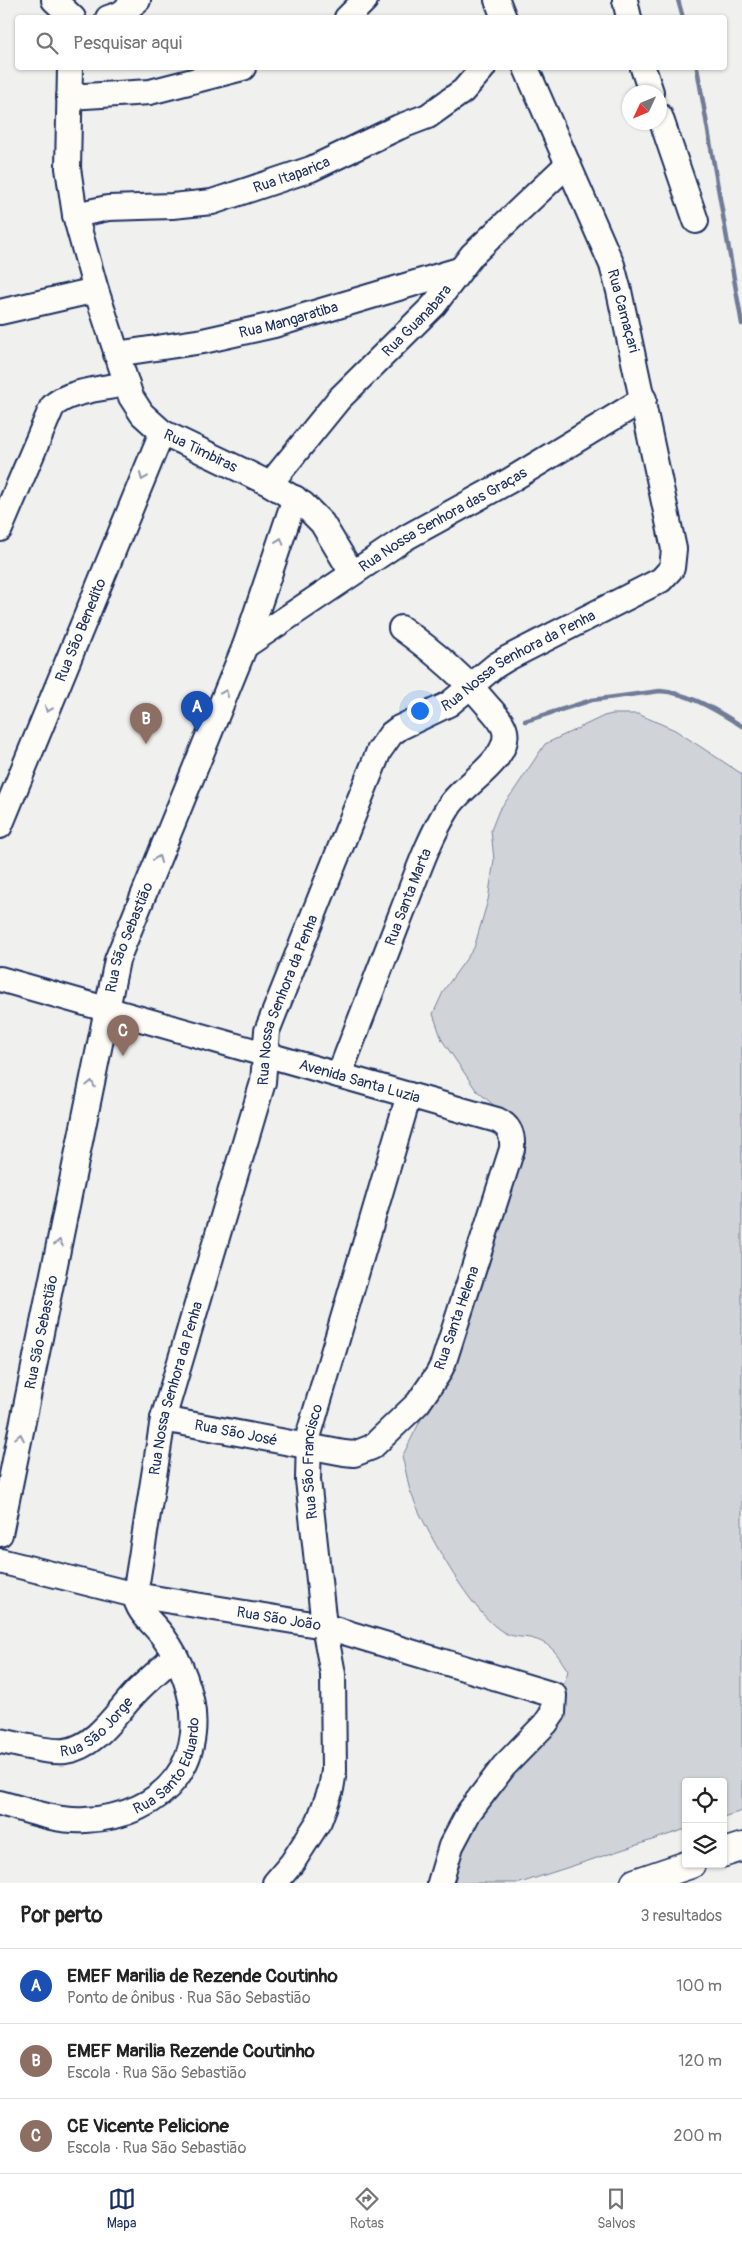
<!DOCTYPE html>
<html lang="pt">
<meta charset="utf-8">
<style>
:root{--surface:#fff;--page:#f6f6f6;--text:#222;--muted:#767676;--line:#e0e0e0;--accent:#1b2f5e}
body{margin:0;font-family:Pangolin,sans-serif;background:var(--page);color:var(--text)}
.controls{position:absolute;right:15px;bottom:15px;display:grid;overflow:hidden;border-radius:5px;box-shadow:0 1px 4px #0004}
.controls button{width:45px;height:45px;display:grid;place-items:center;padding:0;border:0;border-bottom:1px solid var(--line);background:var(--surface);color:var(--text);font:25px sans-serif}
.compass{position:absolute;left:622px;top:85px;width:45px;height:45px;border-radius:50%;background:var(--surface);box-shadow:0 1px 4px #0004;rotate:226deg}
.you{position:absolute;left:419px;top:710px;width:18px;height:18px;margin:-12px;border:4px solid #fff;border-radius:50%;background:#1a73e8;box-shadow:0 0 0 8px #1a73e833}
.badge{display:grid;place-items:center;width:32px;height:32px;border-radius:50%;background:var(--accent);color:#fff;font-size:16px;font-weight:700}
.pin{position:absolute;translate:-50% -41px;filter:drop-shadow(0 1px 2px #0008)}
.pin::after{content:'';position:absolute;top:26px;width:18px;height:15px;background:inherit;clip-path:polygon(0 0,100% 0,50% 100%)}
.list{margin:0;padding:0;list-style:none}
h2{display:flex;justify-content:space-between;align-items:center;height:65px;margin:0;padding:0 20px;font-size:21px}
h2 small{font-size:16px;font-weight:400;color:var(--muted)}
.list li{display:grid;grid-template-columns:32px 1fr auto;gap:15px;align-items:center;box-sizing:border-box;height:75px;padding:0 20px;border-top:1px solid var(--line)}
.list b{display:block;font-size:19px;white-space:nowrap}
.list p{margin:0;font-size:16px;white-space:nowrap;color:var(--muted)}
.list em{font-size:16px;font-style:normal;color:var(--muted)}
.icon{flex:none;width:28px;height:28px;fill:none;stroke:currentColor;stroke-width:2;stroke-linecap:round;stroke-linejoin:round}
.map{position:relative;flex:none;width:742px;height:1883px;overflow:hidden}
.search{position:absolute;background:var(--surface);box-shadow:0 1px 4px #0004;left:15px;right:15px;top:15px;height:55px;display:flex;align-items:center;gap:12px;box-sizing:border-box;padding:0 18px;border-radius:5px;color:var(--muted);font-size:19px}
.sheet{height:290px;background:var(--surface)}
nav{display:flex;justify-content:space-around;align-items:center;box-sizing:border-box;height:70px;border-top:1px solid var(--line);background:var(--surface);font-size:14px;color:var(--muted)}
nav a{display:grid;justify-items:center;gap:2px}
nav .on{color:var(--accent)}
.map>svg:first-child{display:block}
.grass{fill:#d0d3d8;stroke:#76819b}
.lines{fill:none;stroke-linecap:round;stroke-linejoin:round}
.stream{stroke:#6f7b97;stroke-width:4.5}
.minor-casing{stroke:#1b2f5e;stroke-width:28}
.major-casing{stroke:#1b2f5e;stroke-width:31}
.minor{stroke:#fdfcf7;stroke-width:24}
.major{stroke:#fdfcf7;stroke-width:28}
.oneway{stroke:#8c96aa}
.labels{text-anchor:middle;dominant-baseline:central;stroke-width:4;stroke-linejoin:round;paint-order:stroke}
.street-label{font-size:15px;fill:#1b2f5e;stroke:#fdfcf7}
</style>
<div class="map">
<svg width="742" height="1883" viewBox="0 0 742 1883">
<rect width="100%" height="100%" fill="#f0f0ee"/>
<filter id="ink" filterUnits="userSpaceOnUse"><feTurbulence type="fractalNoise" baseFrequency=".02" numOctaves="2"/><feDisplacementMap in="SourceGraphic" scale="10" xChannelSelector="R" yChannelSelector="G"/><feConvolveMatrix kernelMatrix="1 2 1 2 8 2 1 2 1" color-interpolation-filters="sRGB"/></filter>
<g filter="url(#ink)">
<path class="grass" d="M612,714H638L675,730L742,774V1811L723,1817V1782H686V1829L520,1883H451L477,1810L550,1726L568,1671C557,1654 552,1643 530,1638C523,1637 514,1637 507,1634C474,1620 420,1522 409,1487C407,1477 405,1467 402,1457L469,1324L519,1127L476,1090L442,1040L433,1014L444,990L474,948L488,900L494,860L491,830L499,810L513,792L545,744L604,716Z"/>
<g class="lines">
<g class="stream">
<path d="M678,0L683,18"/>
<path d="M697,68L742,324"/>
<path d="M525,721L592,700L660,691C690,693 717,711 742,726"/>
</g>
<defs>
<g id="minor">
<path d="M54,0L73,18"/>
<path d="M497,0L504,18"/>
<path d="M625,0L629,18"/>
<path d="M108,18L120,14L138,0"/>
<path d="M347,18L365,0"/>
<path id="s1" d="M70,68L68,168L75,215L96,290L131,397L142,414L162,432L270,484L303,504L322,523L352,573"/>
<path d="M643,68L651,92"/>
<path d="M69,97L150,92L243,68"/>
<path d="M660,116L696,221"/>
<path id="s2" d="M75,215L108,208L172,206L212,202L311,169L399,127L428,116L463,91L483,68"/>
<path d="M0,312L96,290"/>
<path id="s3" d="M116,354L203,341L274,325L459,270"/>
<path id="s4" d="M270,484L339,399L434,305L472,255L568,164"/>
<path d="M0,529L52,407C66,391 106,388 127,384"/>
<path id="s5" d="M245,646L407,537L509,481L644,399"/>
<path id="s6" d="M0,826L162,432"/>
<path id="s7" d="M0,979L497,1120C510,1126 513,1135 512,1149L443,1364L438,1374L418,1403L372,1447L354,1454L344,1453L163,1419"/>
<path id="s8" d="M339,1075C360,1021 381,967 402,912C416,877 428,840 448,808C461,785 511,760 505,731C503,722 494,713 488,706C462,675 433,651 401,628"/>
<path id="s9" d="M0,1534L117,960L245,646L295,498"/>
<path id="s10" d="M0,1561L135,1595L324,1626L554,1695L553,1713L546,1723L504,1766L469,1812L451,1846L440,1883"/>
<path id="s11" d="M0,1741C19,1744 47,1753 65,1751C97,1747 117,1711 138,1690C150,1678 163,1667 175,1656"/>
<path id="s12" d="M0,1803C27,1810 57,1822 85,1820C166,1816 214,1758 185,1678C180,1664 173,1650 164,1638C154,1623 138,1614 135,1595L163,1419L263,1082L267,1031L379,751L391,734L399,728L449,704L495,666L508,658L661,580L672,568L674,549L619,291L612,265L526,68"/>
<path id="s13" d="M275,1883L292,1863L319,1821L331,1789L334,1771L333,1674L324,1626L308,1480L309,1434L409,1095"/>
</g>
<g id="major">
<path d="M723,1853L742,1847"/>
<path d="M635,1883L691,1864"/>
</g>
</defs>
<use href="#minor" class="minor-casing"/>
<use href="#major" class="major-casing"/>
<use href="#minor" class="minor"/>
<use href="#major" class="major"/>
</g>
<defs><path id="oneway-chevron" d="M-2-3.5L2.5 0L-2 3.5" fill="none" stroke-width="1.6" stroke-linecap="round" stroke-linejoin="round" transform="scale(1.25)"/></defs>
<g class="oneway">
<use href="#oneway-chevron" transform="translate(143 477) rotate(112)"/>
<use href="#oneway-chevron" transform="translate(280 541) rotate(-71)"/>
<use href="#oneway-chevron" transform="translate(225 693) rotate(-67)"/>
<use href="#oneway-chevron" transform="translate(48 709) rotate(112)"/>
<use href="#oneway-chevron" transform="translate(158 859) rotate(-68)"/>
<use href="#oneway-chevron" transform="translate(91 1084) rotate(-79)"/>
<use href="#oneway-chevron" transform="translate(59 1243) rotate(-79)"/>
<use href="#oneway-chevron" transform="translate(20 1437) rotate(-79)"/>
</g>
</g>
<g class="labels">
<g class="street-label">
<text stroke="none"><textPath href="#s2" startOffset="222">Rua Itaparica</textPath></text>
<text transform="translate(623 311) rotate(75)">Rua Camaçari</text>
<text stroke="none"><textPath href="#s3" startOffset="176">Rua Mangaratiba</textPath></text>
<text stroke="none"><textPath href="#s4" startOffset="220">Rua Guanabara</textPath></text>
<text stroke="none"><textPath href="#s1" startOffset="428">Rua Timbiras</textPath></text>
<text stroke="none"><textPath href="#s5" startOffset="235">Rua Nossa Senhora das Graças</textPath></text>
<text stroke="none"><textPath href="#s6" startOffset="212">Rua São Benedito</textPath></text>
<text stroke="none"><textPath href="#s12" startOffset="1444">Rua Nossa Senhora da Penha</textPath></text>
<text stroke="none"><textPath href="#s8" startOffset="191">Rua Santa Marta</textPath></text>
<text stroke="none"><textPath href="#s9" startOffset="611">Rua São Sebastião</textPath></text>
<text stroke="none"><textPath href="#s12" startOffset="1009">Rua Nossa Senhora da Penha</textPath></text>
<text stroke="none"><textPath href="#s7" startOffset="374">Avenida Santa Luzia</textPath></text>
<text transform="translate(457 1318) rotate(-71)">Rua Santa Helena</text>
<text stroke="none"><textPath href="#s9" startOffset="206">Rua São Sebastião</textPath></text>
<text stroke="none"><textPath href="#s12" startOffset="604">Rua Nossa Senhora da Penha</textPath></text>
<text transform="translate(236 1433) rotate(11)">Rua São José</text>
<text stroke="none"><textPath href="#s13" startOffset="440">Rua São Francisco</textPath></text>
<text stroke="none"><textPath href="#s10" startOffset="285">Rua São João</textPath></text>
<text stroke="none"><textPath href="#s11" startOffset="106">Rua São Jorge</textPath></text>
<text stroke="none"><textPath href="#s12" startOffset="196">Rua Santo Eduardo</textPath></text>
</g>
</g>
</svg>
<div class="controls">
<button><svg class="icon" aria-label="locate" viewBox="0 0 24 24"><circle cx="12" cy="12" r="6"/><path d="M12 2v4M12 18v4M2 12h4M18 12h4"/></svg></button>
<button><svg class="icon" aria-label="layers" viewBox="0 0 24 24"><path d="M12 4l9 5-9 5-9-5zM3 14l9 5 9-5"/></svg></button>
</div>
<svg class="compass" viewBox="-18 -18 36 36"><path d="M0-13l5 13h-10z" fill="#e53935"/><path d="M0 13l5-13h-10z" fill="#767676"/></svg>
<div class="you"></div>
<div class="pin badge" style="left:197px;top:732px;background:#1a4fb4">A</div>
<div class="pin badge" style="left:146px;top:744px;background:#8d6e63">B</div>
<div class="pin badge" style="left:123px;top:1056px;background:#8d6e63">C</div>
<div class="search"><svg class="icon" aria-label="search" viewBox="0 0 24 24"><circle cx="10" cy="10" r="6"/><path d="M15 15l6 6"/></svg>Pesquisar aqui</div>
</div>
<section class="sheet">
<h2>Por perto<small>3 resultados</small></h2>
<ul class="list">
<li><span class="badge" style="background:#1a4fb4">A</span><div><b>EMEF Marilia de Rezende Coutinho</b><p>Ponto de ônibus · Rua São Sebastião</p></div><em>100 m</em></li>
<li><span class="badge" style="background:#8d6e63">B</span><div><b>EMEF Marilia Rezende Coutinho</b><p>Escola · Rua São Sebastião</p></div><em>120 m</em></li>
<li><span class="badge" style="background:#8d6e63">C</span><div><b>CE Vicente Pelicione</b><p>Escola · Rua São Sebastião</p></div><em>200 m</em></li>
</ul>
</section>
<nav>
<a class="on"><svg class="icon" aria-label="map" viewBox="0 0 24 24"><path d="M3 6l6-2 6 2 6-2v14l-6 2-6-2-6 2zM9 4v14M15 6v14"/></svg>Mapa</a>
<a><svg class="icon" aria-label="directions" viewBox="0 0 24 24"><path d="M12 3l9 9-9 9-9-9zM9 14v-3h6M13 9l2 2-2 2"/></svg>Rotas</a>
<a><svg class="icon" aria-label="saved" viewBox="0 0 24 24"><path d="M7 4h10v16l-5-4-5 4z"/></svg>Salvos</a>
</nav>
